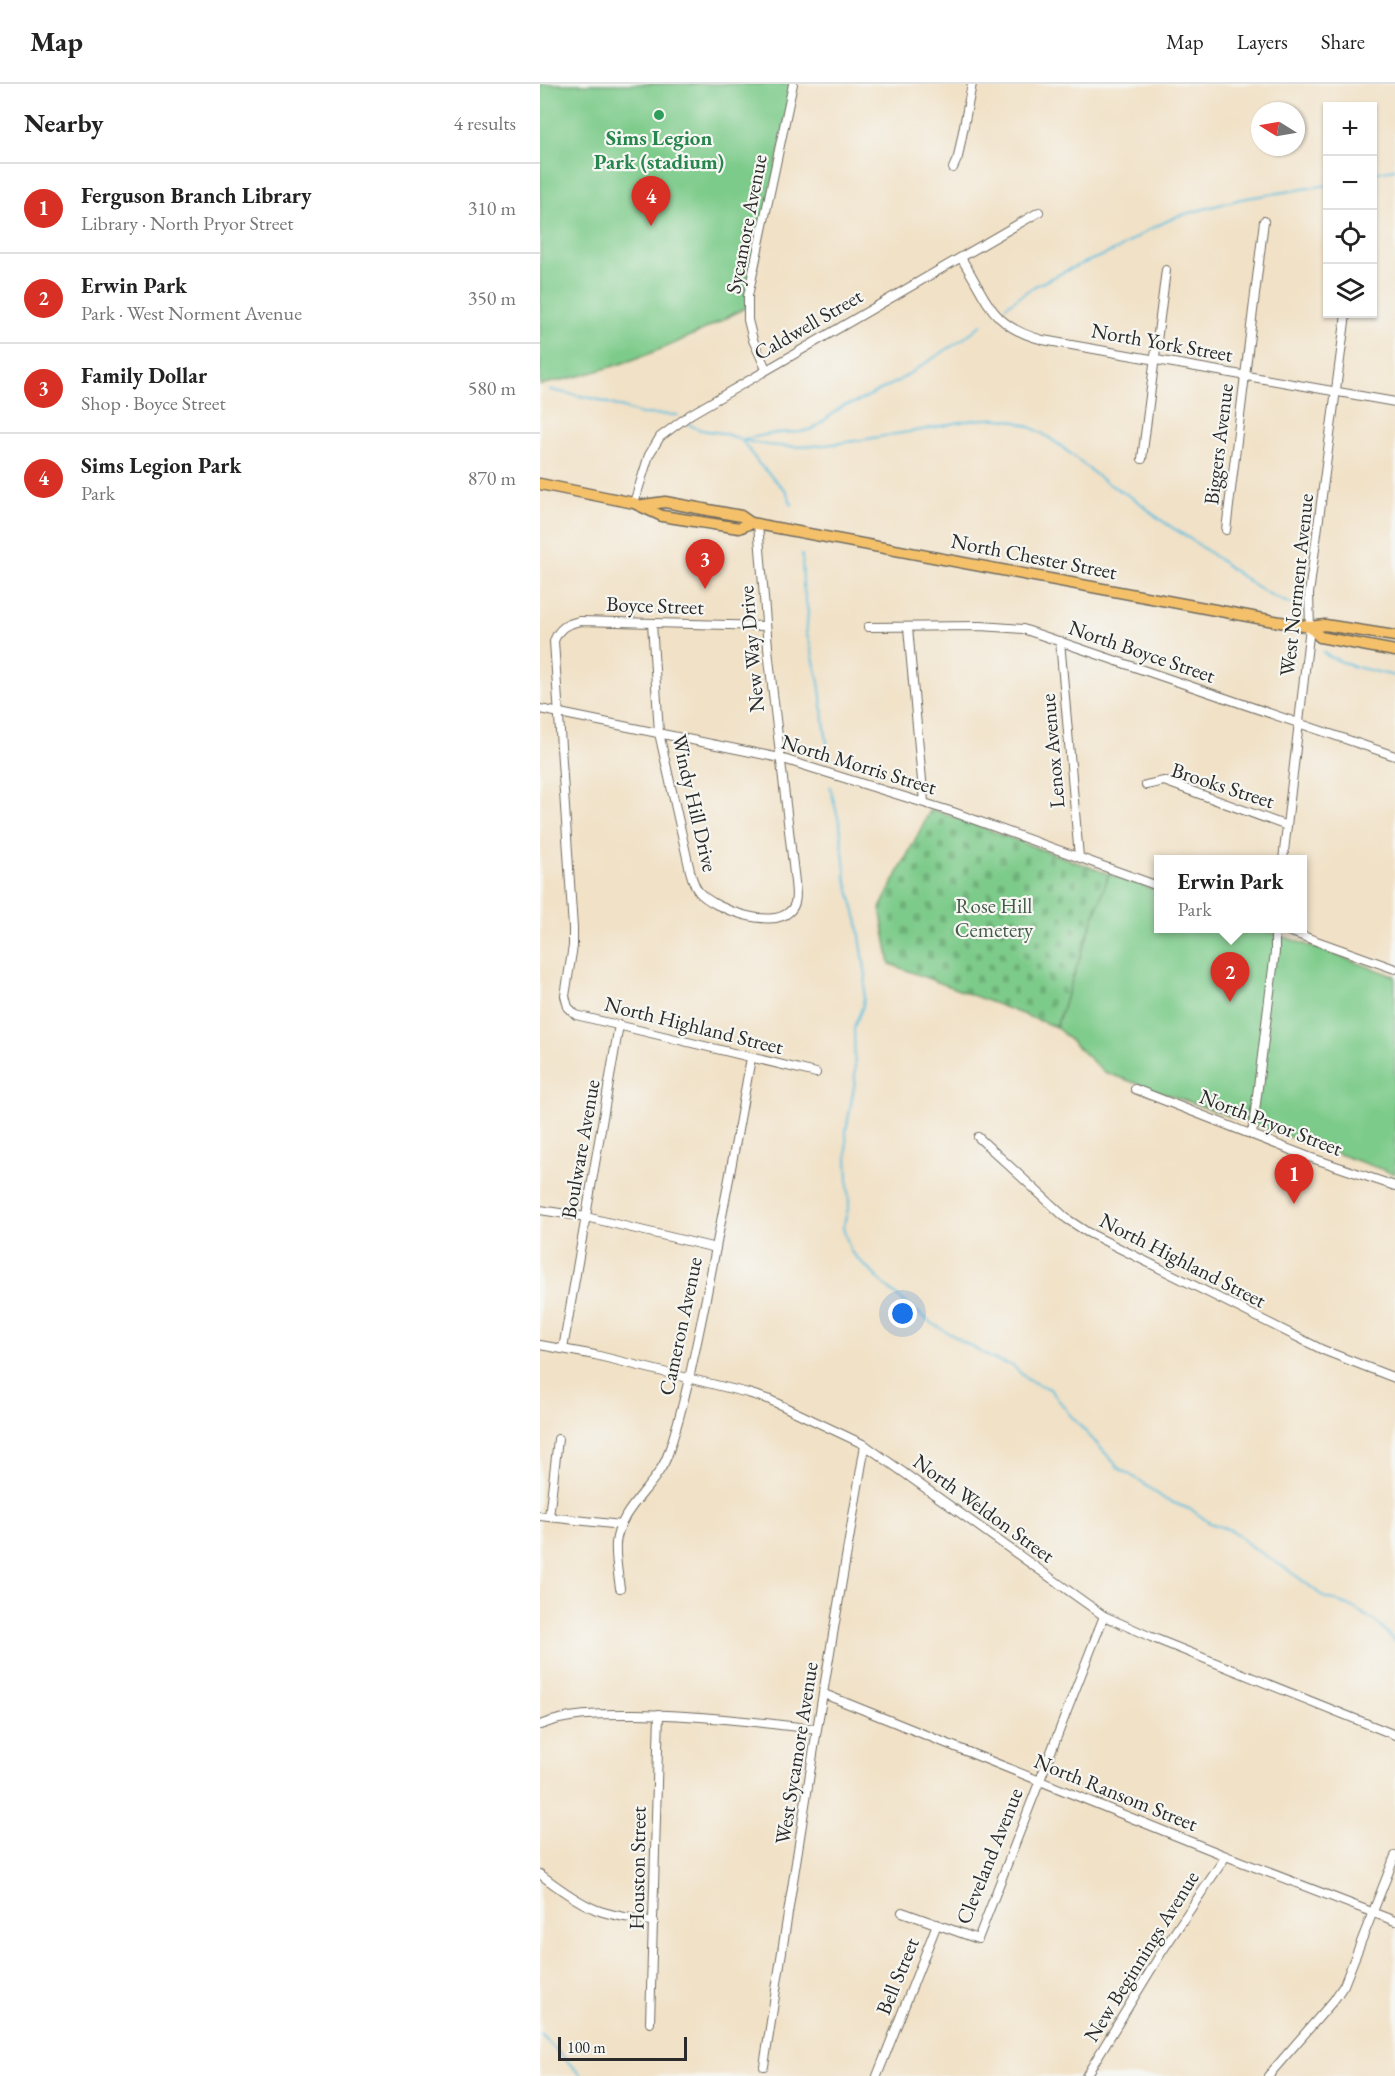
<!DOCTYPE html>
<meta charset="utf-8">
<style>
:root{--surface:#fff;--page:#f2f2f2;--text:#222;--muted:#767676;--line:#e0e0e0;--accent:#d93025}
body{margin:0;font-family:"EB Garamond",serif;background:var(--page);color:var(--text)}
.controls{position:absolute;right:18px;top:18px;display:grid;overflow:hidden;border-radius:0px;box-shadow:0 2px 4px #0004}
.controls button{width:54px;height:54px;display:grid;place-items:center;padding:0;border:0;border-bottom:2px solid var(--line);background:var(--surface);color:var(--text);font:30px sans-serif}
.compass{position:absolute;left:711px;top:18px;width:54px;height:54px;border-radius:50%;background:var(--surface);box-shadow:0 2px 4px #0004;rotate:281deg}
.scale{position:absolute;left:18px;bottom:15px;width:129px;box-sizing:border-box;padding-left:6px;border:3px solid #2b2b2b;border-top:0;font-size:16px;line-height:21px;white-space:nowrap;color:#2b2b2b;-webkit-text-stroke:4px #f6f6f2;paint-order:stroke}
.you{position:absolute;left:363px;top:1230px;width:21px;height:21px;margin:-15px;border:4px solid #fff;border-radius:50%;background:#1a73e8;box-shadow:0 0 0 9px #1a73e833}
.badge{display:grid;place-items:center;width:39px;height:39px;border-radius:50%;background:var(--accent);color:#fff;font-size:20px;font-weight:700}
.pin{position:absolute;translate:-50% -50px;filter:drop-shadow(0 2px 3px #0008)}
.pin::after{content:'';position:absolute;top:32px;width:21px;height:18px;background:inherit;clip-path:polygon(0 0,100% 0,50% 100%)}
.popup{position:absolute;left:614px;top:771px;width:153px;height:78px;box-sizing:border-box;display:grid;place-content:center;border-radius:0px;background:var(--surface);filter:drop-shadow(0 2px 4px #0005);font-size:20px;white-space:nowrap;color:var(--muted)}
.popup b{font-size:22px;color:var(--text)}
.popup::after{content:'';position:absolute;left:50%;top:100%;margin-left:-12px;border:12px solid transparent;border-top-color:var(--surface)}
.list{margin:0;padding:0;list-style:none}
h2{display:flex;justify-content:space-between;align-items:center;height:78px;margin:0;padding:0 24px;font-size:26px}
h2 small{font-size:20px;font-weight:400;color:var(--muted)}
.list li{display:grid;grid-template-columns:39px 1fr auto;gap:18px;align-items:center;box-sizing:border-box;height:90px;padding:0 24px;border-top:2px solid var(--line)}
.list b{display:block;font-size:22px;white-space:nowrap}
.list p{margin:0;font-size:20px;white-space:nowrap;color:var(--muted)}
.list em{font-size:20px;font-style:normal;color:var(--muted)}
.icon{flex:none;width:33px;height:33px;fill:none;stroke:currentColor;stroke-width:2;stroke-linecap:round;stroke-linejoin:round}
.map{position:relative;flex:none;width:855px;height:1992px;overflow:hidden}
header{display:flex;align-items:center;gap:36px;box-sizing:border-box;height:84px;padding:0 30px;background:var(--surface);border-bottom:2px solid var(--line)}
header strong{font-size:28px}
nav{display:flex;gap:33px;margin-inline-start:auto;font-size:21px}
main{display:flex}
aside{flex:1;background:var(--surface)}
.map>svg:first-child{display:block}
.cemetery{fill:url(#cemetery-stones);stroke:#547b5a;stroke-width:1.5}
.park{fill:#7dcb8a;stroke:#547b5a;stroke-width:1.5}
.lines{fill:none;stroke-linecap:round;stroke-linejoin:round}
.stream{stroke:#5fbedd;stroke-width:2}
.minor-casing{stroke:#706b61;stroke-width:10}
.major-casing{stroke:#706b61;stroke-width:13}
.minor{stroke:#fff;stroke-width:8}
.major{stroke:#f4c16a;stroke-width:10}
.leisure-dot{fill:#2e9e5b;stroke:#f6f6f2;stroke-width:2}
.labels{text-anchor:middle;dominant-baseline:central;stroke-width:4.5;stroke-linejoin:round;paint-order:stroke}
.leisure-label{font-size:21px;font-weight:bold;fill:#27864d;stroke:#f6f6f2}
.street-label{font-size:21px;fill:#2b2b2b;stroke:#f6f6f2}
.park-label{font-size:21px;fill:#445b48;stroke:#f6f6f2}
</style>
<header>
<strong>Map</strong>
<nav><a>Map</a><a>Layers</a><a>Share</a></nav>
</header>
<main>
<aside>
<h2>Nearby<small>4 results</small></h2>
<ul class="list">
<li><span class="badge">1</span><div><b>Ferguson Branch Library</b><p>Library · North Pryor Street</p></div><em>310 m</em></li>
<li><span class="badge">2</span><div><b>Erwin Park</b><p>Park · West Norment Avenue</p></div><em>350 m</em></li>
<li><span class="badge">3</span><div><b>Family Dollar</b><p>Shop · Boyce Street</p></div><em>580 m</em></li>
<li><span class="badge">4</span><div><b>Sims Legion Park</b><p>Park</p></div><em>870 m</em></li>
</ul>
</aside>
<div class="map">
<svg width="855" height="1992" viewBox="0 0 855 1992">
<defs>
<pattern id="cemetery-stones" width="16" height="16" patternUnits="userSpaceOnUse" patternTransform="scale(1.5)"><rect width="16" height="16" fill="#7dcb8a"/><path d="M2 7V4a2 2 0 0 1 4 0v3zM10 15v-3a2 2 0 0 1 4 0v3z" fill="#6cae77"/></pattern>
</defs>
<rect width="100%" height="100%" fill="#f6f6f2"/>
<filter id="ink" filterUnits="userSpaceOnUse"><feTurbulence type="fractalNoise" baseFrequency=".0167" numOctaves="2"/><feDisplacementMap in="SourceGraphic" scale="12" xChannelSelector="R" yChannelSelector="G"/><feConvolveMatrix kernelMatrix="1 2 1 2 8 2 1 2 1" color-interpolation-filters="sRGB"/></filter>
<filter id="wash" filterUnits="userSpaceOnUse"><feTurbulence type="fractalNoise" baseFrequency=".008" numOctaves="4" result="noise"/><feDisplacementMap in="SourceGraphic" scale="24" xChannelSelector="R" yChannelSelector="G"/><feGaussianBlur stdDeviation="1.35" result="paint"/><feColorMatrix in="noise" values="0 0 0 0 0 0 0 0 0 0 0 0 0 0 0 0 0 1.4 0 .05"/><feComposite in="paint" operator="in"/></filter>
<g filter="url(#wash)">
<rect width="100%" height="100%" fill="#f1e1c6"/>
<path class="cemetery" d="M391,725L569,790L516,943L350,880L340,824Z"/>
<g class="park">
<path d="M0,0H253L208,222C139,262 78,285 0,301Z"/>
<path d="M569,790L618,807V844L722,845L855,892V1090L564,988L516,943Z"/>
</g>
<g class="lines">
<g class="stream">
<path d="M832,89L855,85"/>
<path d="M466,222L493,203L532,184L578,165L610,145L638,132L701,115L788,101"/>
<path d="M10,306L56,315L101,330L138,331"/>
<path d="M149,340C160,349 175,346 188,351C250,375 313,356 375,347C403,343 431,333 460,335C496,337 530,369 556,391C571,404 592,410 606,424C618,436 637,446 653,457C679,474 703,496 731,511C741,516 751,520 761,524"/>
<path d="M201,355L219,380L246,407L252,421"/>
<path d="M204,355L237,349L260,348L273,345L303,322L317,318L358,297L423,255L442,240"/>
<path d="M262,471L263,501L268,528L266,552H268L279,598L289,675"/>
<path d="M783,568L788,572L812,582L855,592"/>
<path d="M290,703L300,741L306,795L318,839L326,892L323,922L314,943L315,997L306,1047L309,1121L303,1144L311,1168L351,1207L390,1238L451,1274L473,1282L488,1296L510,1305L531,1332L580,1385L604,1399L605,1401L626,1416L652,1426L670,1439L693,1447L713,1464L750,1487L784,1513L808,1521L822,1529L841,1542L855,1558"/>
<path d="M0,1950L42,1992"/>
</g>
</g>
</g>
<g filter="url(#ink)">
<g class="lines">
<defs>
<g id="minor">
<path d="M413,84L418,73L432,0"/>
<path d="M421,174C448,215 449,242 503,256L855,318"/>
<path d="M226,285L213,256L208,236V212L253,0"/>
<path d="M602,375L626,186"/>
<path d="M94,419L109,371L120,353L151,330L499,128"/>
<path d="M686,446L724,137"/>
<path d="M112,539L119,649L150,787C152,794 154,802 159,808C174,825 231,845 249,828C258,821 256,808 255,798L229,575L218,440"/>
<path d="M226,542L40,537C26,540 19,544 14,557L33,844V862L25,912L28,923L36,931L276,989"/>
<path d="M328,543L441,542L483,545L855,672"/>
<path d="M368,544L384,718"/>
<path d="M520,557L539,773"/>
<path d="M0,625L240,674L413,728L618,802"/>
<path d="M606,701L624,697L747,742"/>
<path d="M743,776L770,543L769,510L806,230"/>
<path d="M740,844L855,885"/>
<path d="M595,1005L769,1073L855,1102"/>
<path d="M712,1051L735,868V844"/>
<path d="M438,1053L527,1135L547,1148L783,1266L855,1294"/>
<path d="M0,1126L46,1133L176,1164"/>
<path d="M0,1261L55,1271L208,1309L230,1316L325,1361L564,1532L611,1553L855,1651"/>
<path d="M23,1265L79,941"/>
<path d="M0,1432L81,1441"/>
<path d="M9,1433L18,1355"/>
<path d="M80,1504C78,1489 75,1473 76,1459C80,1423 117,1402 128,1370C144,1323 154,1273 164,1224C181,1141 196,1058 211,974"/>
<path d="M284,1610L686,1772L855,1837"/>
<path d="M0,1641C31,1629 62,1630 95,1630C156,1631 216,1638 277,1645"/>
<path d="M0,1790C17,1803 37,1818 57,1826C75,1833 95,1834 114,1838"/>
<path d="M362,1828L438,1855L564,1532"/>
<path d="M110,1939L119,1630"/>
<path d="M224,1982L277,1645L325,1361"/>
<path d="M337,1992L397,1840"/>
<path d="M546,1992L623,1866L686,1772"/>
<path d="M728,1992L794,1916L804,1901L855,1772"/>
</g>
<g id="major">
<path d="M0,400L94,419L122,432L199,444L211,439"/>
<path d="M103,421L125,418L201,432L211,439L734,537L770,543L785,541L855,552"/>
<path d="M770,543L780,553L855,567"/>
</g>
</defs>
<use href="#minor" class="minor-casing"/>
<use href="#major" class="major-casing"/>
<use href="#minor" class="minor"/>
<use href="#major" class="major"/>
</g>
</g>
<circle class="leisure-dot" cx="119" cy="31" r="6"/>
<g class="labels">
<g class="leisure-label">
<text x="119" y="53">Sims Legion<tspan x="119" dy="24">Park (stadium)</tspan></text>
</g>
<g class="street-label">
<text transform="translate(206 140) rotate(-79)">Sycamore Avenue</text>
<text transform="translate(268 240) rotate(-30)">Caldwell Street</text>
<text transform="translate(622 258) rotate(10)">North York Street</text>
<text transform="translate(678 360) rotate(-83)">Biggers Avenue</text>
<text transform="translate(494 472) rotate(11)">North Chester Street</text>
<text transform="translate(756 501) rotate(-84)">West Norment Avenue</text>
<text transform="translate(115 521) rotate(2)">Boyce Street</text>
<text transform="translate(211 565) rotate(-95)">New Way Drive</text>
<text transform="translate(602 567) rotate(19)">North Boyce Street</text>
<text transform="translate(512 667) rotate(-95)">Lenox Avenue</text>
<text transform="translate(319 680) rotate(17)">North Morris Street</text>
<text transform="translate(683 701) rotate(18)">Brooks Street</text>
<text transform="translate(155 719) rotate(77)">Windy Hill Drive</text>
<text transform="translate(154 941) rotate(14)">North Highland Street</text>
<text transform="translate(731 1038) rotate(21)">North Pryor Street</text>
<text transform="translate(40 1065) rotate(-80)">Boulware Avenue</text>
<text transform="translate(643 1176) rotate(27)">North Highland Street</text>
<text transform="translate(140 1242) rotate(-78)">Cameron Avenue</text>
<text transform="translate(444 1424) rotate(36)">North Weldon Street</text>
<text transform="translate(256 1669) rotate(-81)">West Sycamore Avenue</text>
<text transform="translate(576 1708) rotate(22)">North Ransom Street</text>
<text transform="translate(449 1772) rotate(-68)">Cleveland Avenue</text>
<text transform="translate(97 1784) rotate(-89)">Houston Street</text>
<text transform="translate(601 1872) rotate(-58)">New Beginnings Avenue</text>
<text transform="translate(357 1892) rotate(-68)">Bell Street</text>
</g>
<g class="park-label">
<text x="454" y="821">Rose Hill<tspan x="454" dy="24">Cemetery</tspan></text>
</g>
</g>
</svg>
<div class="controls">
<button>+</button>
<button>−</button>
<button><svg class="icon" aria-label="locate" viewBox="0 0 24 24"><circle cx="12" cy="12" r="6"/><path d="M12 2v4M12 18v4M2 12h4M18 12h4"/></svg></button>
<button><svg class="icon" aria-label="layers" viewBox="0 0 24 24"><path d="M12 4l9 5-9 5-9-5zM3 14l9 5 9-5"/></svg></button>
</div>
<svg class="compass" viewBox="-18 -18 36 36"><path d="M0-13l5 13h-10z" fill="#e53935"/><path d="M0 13l5-13h-10z" fill="#767676"/></svg>
<div class="scale">100 m</div>
<div class="you"></div>
<div class="pin badge" style="left:754px;top:1120px">1</div>
<div class="pin badge" style="left:690px;top:918px">2</div>
<div class="popup"><b>Erwin Park</b>Park</div>
<div class="pin badge" style="left:165px;top:505px">3</div>
<div class="pin badge" style="left:111px;top:142px">4</div>
</div>
</main>
